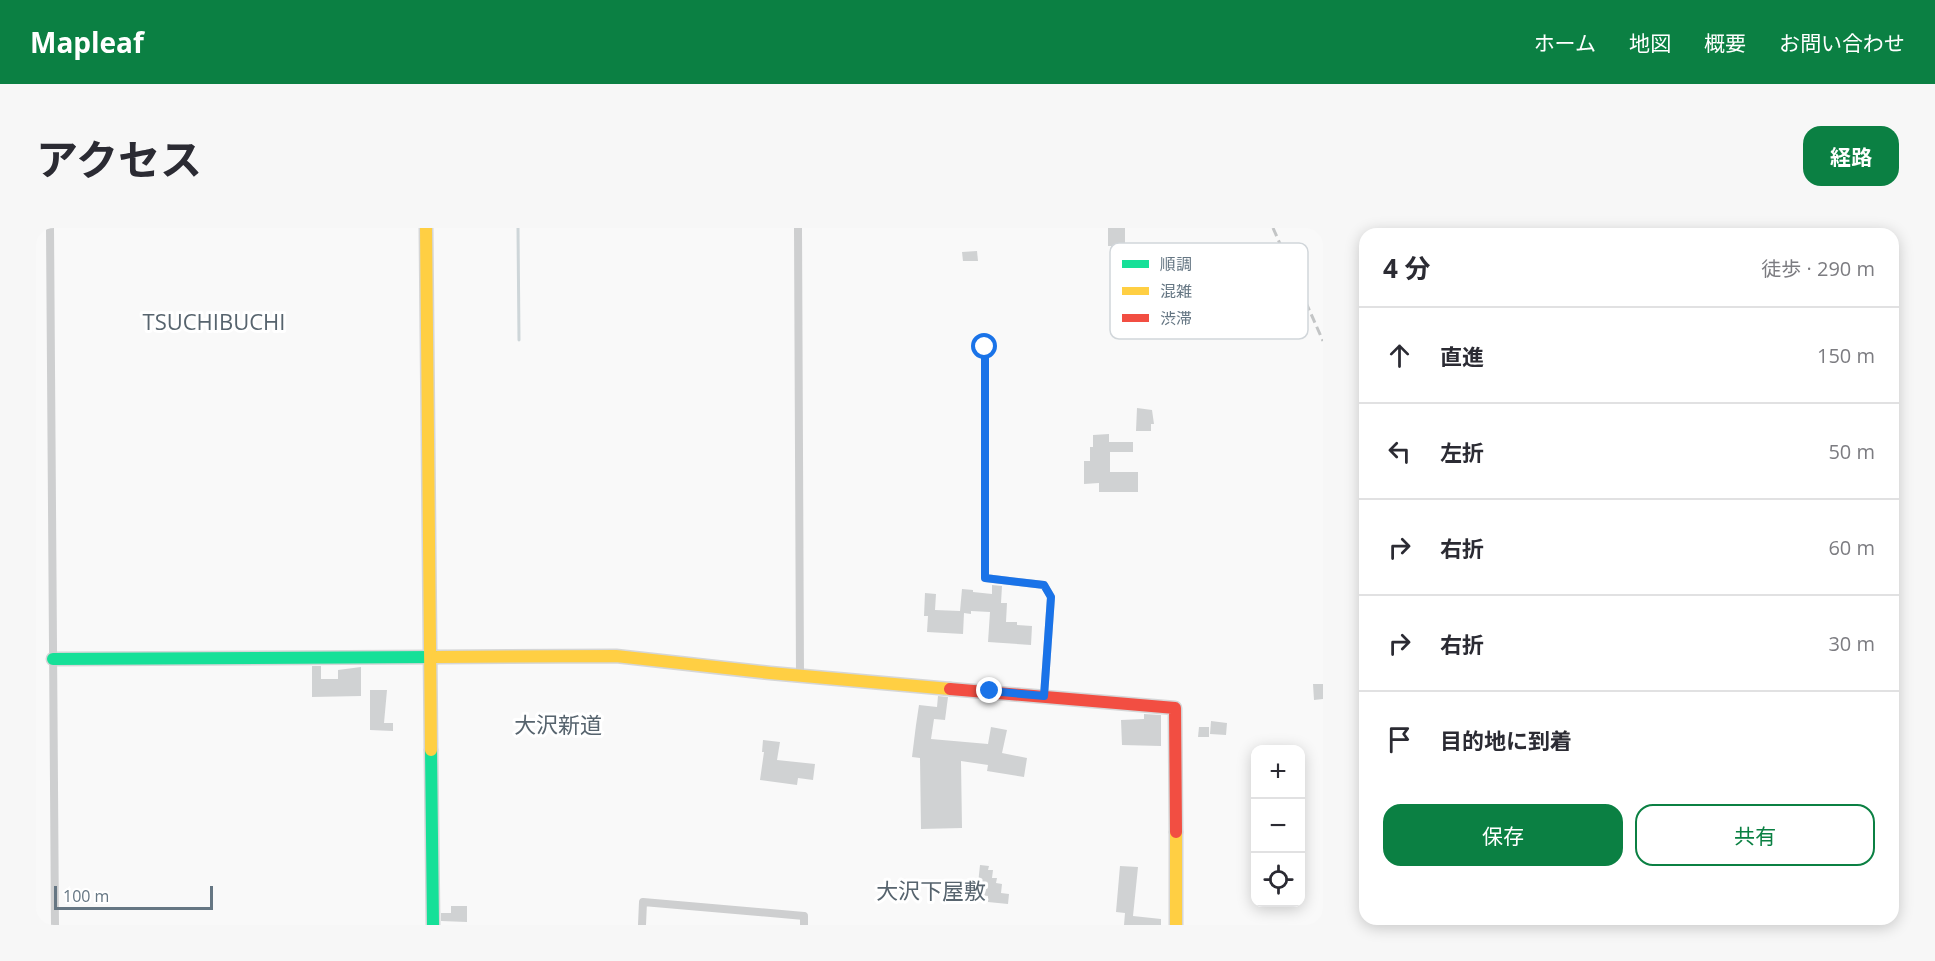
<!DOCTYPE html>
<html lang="ja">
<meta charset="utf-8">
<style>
:root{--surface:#fff;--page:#f7f7f7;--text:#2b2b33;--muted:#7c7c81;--line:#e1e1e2;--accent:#0b8043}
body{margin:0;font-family:"Open Sans","Noto Sans JP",sans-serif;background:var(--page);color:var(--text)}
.controls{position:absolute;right:18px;bottom:18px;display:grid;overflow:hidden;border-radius:12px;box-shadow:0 3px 15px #0003}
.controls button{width:54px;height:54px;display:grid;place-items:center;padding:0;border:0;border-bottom:2px solid var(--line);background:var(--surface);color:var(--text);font:30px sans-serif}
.scale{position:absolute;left:18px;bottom:15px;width:159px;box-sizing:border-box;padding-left:6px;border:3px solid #657683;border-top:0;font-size:16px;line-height:21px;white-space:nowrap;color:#657683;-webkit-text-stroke:4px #fff;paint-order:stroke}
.stop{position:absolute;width:18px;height:18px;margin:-14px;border:4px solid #1a73e8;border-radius:50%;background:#fff}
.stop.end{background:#1a73e8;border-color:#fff;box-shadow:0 2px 6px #0008}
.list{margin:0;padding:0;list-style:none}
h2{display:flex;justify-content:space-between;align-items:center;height:78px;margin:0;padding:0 24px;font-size:26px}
h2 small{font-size:20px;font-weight:400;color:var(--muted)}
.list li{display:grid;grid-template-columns:39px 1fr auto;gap:18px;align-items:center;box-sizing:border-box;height:96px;padding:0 24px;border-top:2px solid var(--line)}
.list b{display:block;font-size:22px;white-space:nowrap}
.list em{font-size:20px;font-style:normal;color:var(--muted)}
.actions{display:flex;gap:12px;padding:18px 24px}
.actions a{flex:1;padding:14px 0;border:2px solid var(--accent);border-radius:18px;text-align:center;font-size:21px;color:var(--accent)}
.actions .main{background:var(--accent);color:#fff}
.icon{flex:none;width:33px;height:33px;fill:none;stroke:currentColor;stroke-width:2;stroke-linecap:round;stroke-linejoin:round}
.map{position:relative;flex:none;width:1287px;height:697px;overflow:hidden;border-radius:18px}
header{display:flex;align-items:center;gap:36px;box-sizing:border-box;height:84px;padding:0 30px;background:var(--accent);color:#fff}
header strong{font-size:28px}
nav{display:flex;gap:33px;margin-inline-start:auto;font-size:21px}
.intro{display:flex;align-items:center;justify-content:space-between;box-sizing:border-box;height:144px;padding:0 36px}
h1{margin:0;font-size:42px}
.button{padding:15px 27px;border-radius:18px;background:var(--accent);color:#fff;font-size:21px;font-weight:700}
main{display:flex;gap:36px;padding:0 36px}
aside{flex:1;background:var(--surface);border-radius:18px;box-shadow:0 3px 15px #0003}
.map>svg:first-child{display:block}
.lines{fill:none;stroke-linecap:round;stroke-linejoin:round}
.stream{stroke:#ced6d9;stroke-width:3}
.building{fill:#d0d2d3}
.fast-casing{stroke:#d5d6d7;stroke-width:15}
.slow-casing{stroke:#d5d6d7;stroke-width:15}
.jam-casing{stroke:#d5d6d7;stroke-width:15}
.street{stroke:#cecfd0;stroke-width:8}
.fast{stroke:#16e098;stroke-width:12}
.slow{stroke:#ffcf43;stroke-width:12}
.jam{stroke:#f24e42;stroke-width:12}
.rail{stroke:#c3c5c6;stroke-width:3;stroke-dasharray:9 4.5;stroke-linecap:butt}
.route{stroke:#1a73e8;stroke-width:8}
.labels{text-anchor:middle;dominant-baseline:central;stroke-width:6;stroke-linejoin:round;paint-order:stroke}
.quarter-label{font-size:22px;fill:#57646e;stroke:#fff}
.key{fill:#fff;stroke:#d1d6da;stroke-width:1.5}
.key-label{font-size:16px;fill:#657683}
</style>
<header>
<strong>Mapleaf</strong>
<nav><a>ホーム</a><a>地図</a><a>概要</a><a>お問い合わせ</a></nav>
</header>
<div class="intro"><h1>アクセス</h1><a class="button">経路</a></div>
<main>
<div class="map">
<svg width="1287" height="697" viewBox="0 0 1287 697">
<rect width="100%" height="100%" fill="#f9f9f9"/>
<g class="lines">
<path class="stream" d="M482,0L483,112"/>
</g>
<g class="building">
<path d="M1072,0H1089V17H1097L1096,47H1113V62H1083V41L1078,40V37H1074L1075,18H1072Z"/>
<path d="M941,23L942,33H927L926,24Z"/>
<path d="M1101,180L1116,182L1118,196H1115V203H1100Z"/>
<path d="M1073,206V214H1097V224H1074V244H1102V264H1063V255L1048,256V233H1054V219H1057V207Z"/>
<path d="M956,357L966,358L965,375H971L970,394H981V397L996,398L995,417L952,414L954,384L935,383V386L928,385L927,406L891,404L892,388H888L889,365L900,366L899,382L924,383L926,361L937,362V364L956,366Z"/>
<path d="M276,438H285V451H302V442L325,439V468L276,469Z"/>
<path d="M1277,456H1287V471L1278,472Z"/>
<path d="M334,462H351L348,495H357V503L334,502Z"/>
<path d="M902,468L912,469L909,492L898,491L895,511L952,516L955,499L971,502L966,525L991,530L988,549L951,543L952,537L925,533L926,600L885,601L884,530L876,529L880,497L883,477L901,479Z"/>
<path d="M1108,486L1125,487V518L1086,517L1085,492L1108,491Z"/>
<path d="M1175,493L1191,495L1190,507L1174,506Z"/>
<path d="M1163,499H1173V509H1162Z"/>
<path d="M727,512L744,514L741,532L779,536L777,552L762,550L761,557L724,552L728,524H726Z"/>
<path d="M944,637L953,638L952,642H957L956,650H961L960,655L966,656L965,665L973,666L972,676L952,674V668L944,667L945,657L942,656Z"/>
<path d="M1084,638L1102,639L1097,688L1125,691V697H1088L1089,685L1080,684Z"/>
<path d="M415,678H431V694L405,693V685H415Z"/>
</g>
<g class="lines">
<defs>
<g id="fast">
<path d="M17,431L401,429"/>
<path d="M395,522L397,697"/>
</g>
<g id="slow">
<path d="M390,0L395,522"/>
<path d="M401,429L580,428L734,445L914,461"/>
<path d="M1140,604V697"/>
</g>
<path id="jam" d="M914,461L1139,480L1140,604"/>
</defs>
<use href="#fast" class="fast-casing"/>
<use href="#slow" class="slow-casing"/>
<use href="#jam" class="jam-casing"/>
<g class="street">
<path d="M14,0L19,697"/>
<path d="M762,0L764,446"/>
<path d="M949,119V350L1008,357L1015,369L1008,468"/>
<path d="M606,697L607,674L768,688V697"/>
</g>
<use href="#fast" class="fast"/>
<use href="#slow" class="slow"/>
<use href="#jam" class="jam"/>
<path class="rail" d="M1237,0L1287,113"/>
</g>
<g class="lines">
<path class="route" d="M949,119V350L1008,357L1015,369L1008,468L954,463"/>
</g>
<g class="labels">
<g class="quarter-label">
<text x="178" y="93">TSUCHIBUCHI</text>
<text x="522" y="496">大沢新道</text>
<text x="895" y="662">大沢下屋敷</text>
</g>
</g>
<rect x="1074" y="15" width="198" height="96" rx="9" class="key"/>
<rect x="1086" y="32" width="27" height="8" fill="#16e098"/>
<rect x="1086" y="59" width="27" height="8" fill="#ffcf43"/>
<rect x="1086" y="86" width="27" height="8" fill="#f24e42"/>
<g class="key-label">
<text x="1124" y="42">順調</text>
<text x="1124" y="69">混雑</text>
<text x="1124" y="96">渋滞</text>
</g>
</svg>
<div class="controls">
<button>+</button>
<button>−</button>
<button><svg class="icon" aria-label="locate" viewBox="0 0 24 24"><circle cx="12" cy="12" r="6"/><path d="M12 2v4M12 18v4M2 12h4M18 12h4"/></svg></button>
</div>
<div class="scale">100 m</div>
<div class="stop" style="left:949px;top:119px"></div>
<div class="stop end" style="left:954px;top:463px"></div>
</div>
<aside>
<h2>4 分<small>徒歩 · 290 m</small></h2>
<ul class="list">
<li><svg class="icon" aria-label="ahead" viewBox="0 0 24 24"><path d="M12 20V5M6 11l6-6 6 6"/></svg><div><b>直進</b></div><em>150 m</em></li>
<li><svg class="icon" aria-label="left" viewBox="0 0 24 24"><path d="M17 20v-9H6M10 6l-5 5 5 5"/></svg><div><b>左折</b></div><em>50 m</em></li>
<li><svg class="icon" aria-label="right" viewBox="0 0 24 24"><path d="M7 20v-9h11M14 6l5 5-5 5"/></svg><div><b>右折</b></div><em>60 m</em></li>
<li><svg class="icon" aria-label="right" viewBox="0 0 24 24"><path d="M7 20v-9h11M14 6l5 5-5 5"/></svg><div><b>右折</b></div><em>30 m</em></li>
<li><svg class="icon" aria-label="arrive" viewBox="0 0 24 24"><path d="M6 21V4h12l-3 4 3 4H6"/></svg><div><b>目的地に到着</b></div></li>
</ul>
<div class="actions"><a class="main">保存</a><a>共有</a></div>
</aside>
</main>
